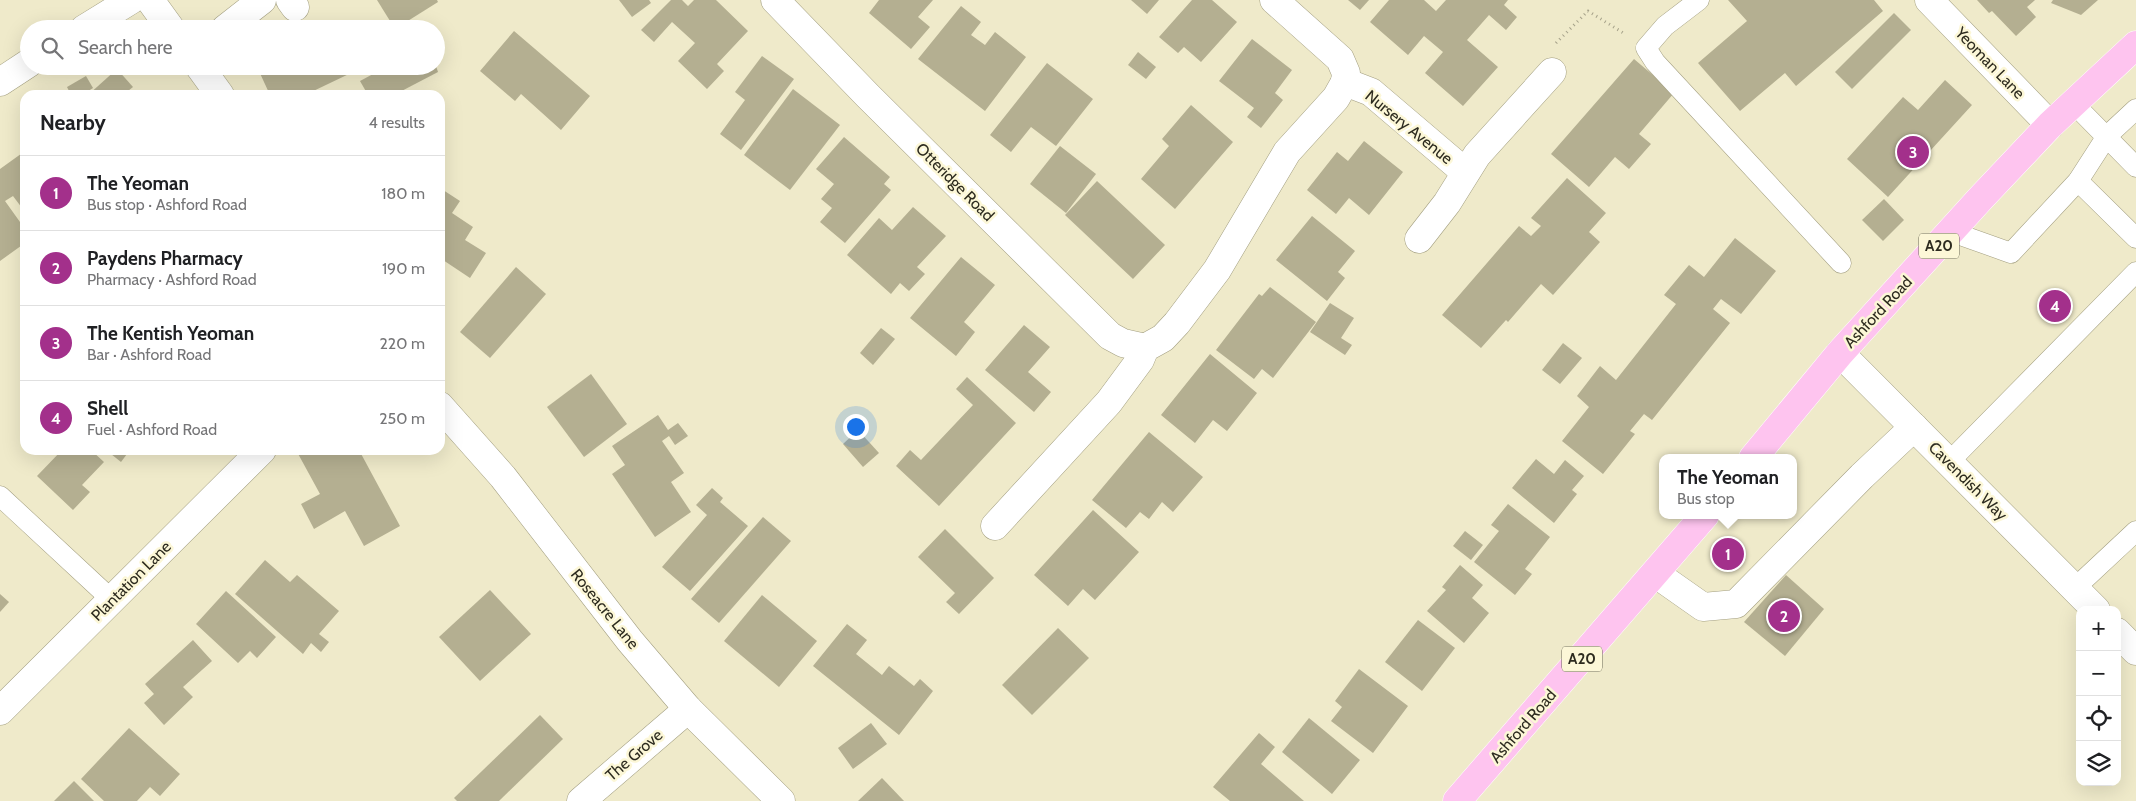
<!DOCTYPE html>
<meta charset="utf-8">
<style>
:root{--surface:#fff;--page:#f6f6f6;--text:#202124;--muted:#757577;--line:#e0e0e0;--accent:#a3308b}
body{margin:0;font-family:Cabin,sans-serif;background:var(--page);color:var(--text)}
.controls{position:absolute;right:15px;bottom:15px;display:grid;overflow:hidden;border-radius:10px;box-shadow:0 5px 20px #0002}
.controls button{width:45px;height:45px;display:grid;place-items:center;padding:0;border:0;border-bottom:1px solid var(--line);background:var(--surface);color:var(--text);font:25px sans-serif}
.you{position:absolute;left:855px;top:426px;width:18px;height:18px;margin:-12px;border:4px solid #fff;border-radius:50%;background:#1a73e8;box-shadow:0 0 0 8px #1a73e833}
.badge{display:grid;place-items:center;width:32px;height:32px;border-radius:50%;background:var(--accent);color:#fff;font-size:16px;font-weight:700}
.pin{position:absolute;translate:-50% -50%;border:2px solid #fff;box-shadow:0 1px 5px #0006}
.popup{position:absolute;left:1659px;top:454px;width:138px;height:65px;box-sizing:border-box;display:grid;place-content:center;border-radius:10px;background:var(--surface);filter:drop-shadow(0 1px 4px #0005);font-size:16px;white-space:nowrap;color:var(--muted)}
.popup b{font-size:19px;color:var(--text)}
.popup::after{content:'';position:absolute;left:50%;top:100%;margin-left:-10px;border:10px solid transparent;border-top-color:var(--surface)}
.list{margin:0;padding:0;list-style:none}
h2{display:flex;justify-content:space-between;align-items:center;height:65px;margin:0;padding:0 20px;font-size:21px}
h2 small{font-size:16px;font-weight:400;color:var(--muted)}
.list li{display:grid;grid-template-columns:32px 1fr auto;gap:15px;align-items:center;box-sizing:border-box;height:75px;padding:0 20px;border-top:1px solid var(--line)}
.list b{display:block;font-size:19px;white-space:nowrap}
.list p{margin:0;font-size:16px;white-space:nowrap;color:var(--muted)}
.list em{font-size:16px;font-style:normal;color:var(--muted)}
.icon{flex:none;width:28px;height:28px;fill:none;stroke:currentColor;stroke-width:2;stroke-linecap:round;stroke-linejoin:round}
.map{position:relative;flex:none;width:2136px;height:801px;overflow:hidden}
.search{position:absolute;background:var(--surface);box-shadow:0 5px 20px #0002;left:20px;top:20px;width:425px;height:55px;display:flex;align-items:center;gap:12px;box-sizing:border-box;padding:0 18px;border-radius:28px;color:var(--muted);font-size:19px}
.panel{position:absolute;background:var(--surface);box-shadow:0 5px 20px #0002;left:20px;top:90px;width:425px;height:365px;border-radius:15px}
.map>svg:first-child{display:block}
.building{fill:#b4af91}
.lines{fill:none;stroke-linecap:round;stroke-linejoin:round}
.service-casing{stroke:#a39f81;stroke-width:21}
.minor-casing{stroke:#a39f81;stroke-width:29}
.tertiary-casing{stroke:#a39f81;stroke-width:29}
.primary-casing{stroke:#fff;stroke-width:29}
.path{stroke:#a5a189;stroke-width:3;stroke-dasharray:1 4;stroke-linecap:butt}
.service{stroke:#fff;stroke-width:20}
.minor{stroke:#fff;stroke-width:28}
.tertiary{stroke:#fff;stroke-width:28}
.primary{stroke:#fec4ef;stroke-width:28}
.labels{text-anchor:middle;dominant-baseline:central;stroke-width:5;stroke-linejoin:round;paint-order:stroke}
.shield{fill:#fcf7d7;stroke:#6b6856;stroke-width:1}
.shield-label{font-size:15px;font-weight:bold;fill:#2d2b1f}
.street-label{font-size:16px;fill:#2d2b1f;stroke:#fcf7d7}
</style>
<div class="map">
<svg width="2136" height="801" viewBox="0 0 2136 801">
<rect width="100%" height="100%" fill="#efeaca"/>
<g class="building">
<path d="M377,0H437L438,2L395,29Z"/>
<path d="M619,0H649L651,3L632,17Z"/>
<path d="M671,0H682L688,6L694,0H716L748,31L717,64L724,71L707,89L678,61L695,43L672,22L654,42L641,30Z"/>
<path d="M879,0H933L918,17L930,27L911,49L869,13Z"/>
<path d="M1131,0H1159L1147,14Z"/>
<path d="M1192,0H1212L1237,22L1201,62L1184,47L1178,53L1159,37Z"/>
<path d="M1348,0H1369L1360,10Z"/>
<path d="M1389,0H1424L1436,11L1446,0H1508L1504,5L1517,17L1506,30L1489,15L1467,40L1498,67L1463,106L1425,73L1443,52L1424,36L1408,55L1370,22Z"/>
<path d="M1728,0H1874L1883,11L1796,86L1785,73L1740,111L1698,63L1747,21Z"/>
<path d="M1977,0H2035L2027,7L2036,17L2016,36L1992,11L1989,13Z"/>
<path d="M2053,0H2098L2081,15L2051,3Z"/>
<path d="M961,6L981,22L971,35L985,45L995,32L1026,57L985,111L918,59Z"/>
<path d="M1894,13L1911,30L1852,89L1835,72Z"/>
<path d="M413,22L416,29H401Z"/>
<path d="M514,31L590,96L561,130L521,94L515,101L480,71Z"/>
<path d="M1252,39L1292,70L1275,93L1283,100L1261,128L1247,117L1254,108L1219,81Z"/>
<path d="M1138,52L1156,67L1146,79L1128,65Z"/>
<path d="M762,56L794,79L741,150L720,134L745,100L735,92Z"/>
<path d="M1634,59L1674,93L1639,134L1651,144L1629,169L1615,157L1589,187L1551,154Z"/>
<path d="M1047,63L1093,99L1056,146L1031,127L1011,152L990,135Z"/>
<path d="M263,66H347L351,73L305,95H284L282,91L270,95L258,69Z"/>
<path d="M388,66H436L438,72L394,95H368L360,81Z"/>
<path d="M117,69L133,87L123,95H88Z"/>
<path d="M86,76L93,88L82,95H71L67,87Z"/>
<path d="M1945,80L1972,105L1888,197L1847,159L1903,97L1918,110Z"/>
<path d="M793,89L840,125L790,190L744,155Z"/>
<path d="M1191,105L1233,142L1175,209L1141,179L1169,146L1162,139Z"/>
<path d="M844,137L890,177L884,184L891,190L845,243L820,222L832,208L821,199L834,184L816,169Z"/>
<path d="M1364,141L1403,172L1369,215L1349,198L1336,214L1307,190L1337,152L1348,161Z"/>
<path d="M1060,146L1096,174L1066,213L1030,184Z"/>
<path d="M25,151V212L13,196L5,201L25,229V243L0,261V169Z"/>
<path d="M1567,178L1606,213L1589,232L1600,242L1553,295L1541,284L1508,322L1506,320L1481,348L1442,315L1519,226L1531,236L1541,226L1531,218Z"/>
<path d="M1097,181L1165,245L1133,279L1065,215Z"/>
<path d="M440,188L460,201L452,213L473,227L465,240L486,253L470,278L440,258Z"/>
<path d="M1884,199L1904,220L1883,241L1862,220Z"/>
<path d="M913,207L946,236L917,267L925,274L909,291L900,283L891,294L847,255L879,218L892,230Z"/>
<path d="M1312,216L1355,251L1338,272L1345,278L1327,301L1276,260Z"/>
<path d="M1735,238L1776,271L1741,314L1721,299L1713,309L1730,323L1652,420L1644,414L1630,431L1635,434L1603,474L1562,441L1589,407L1577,396L1600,366L1616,380L1676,304L1664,295L1689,265L1704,277Z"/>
<path d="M961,257L995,285L964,322L975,332L956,356L910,318Z"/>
<path d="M516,267L546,294L490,358L460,332Z"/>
<path d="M1270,287L1316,322L1273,378L1262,369L1254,379L1216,350L1259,294L1262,296Z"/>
<path d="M1330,303L1354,318L1341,338L1352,345L1345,355L1310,332Z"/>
<path d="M1024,325L1050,347L1028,372L1051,392L1034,412L985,370Z"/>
<path d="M881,328L895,339L873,365L860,353Z"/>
<path d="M1563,343L1582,358L1560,384L1542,370Z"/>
<path d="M1210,354L1257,393L1227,431L1213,420L1195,443L1161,415Z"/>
<path d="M591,374L627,424L584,457L547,407Z"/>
<path d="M967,377L1016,423L939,506L896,466L910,450L921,460L973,405L956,389Z"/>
<path d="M658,415L668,430L678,423L688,436L675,445L669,436L662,441L684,473L671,482L691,512L655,537L612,474L625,465L612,446Z"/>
<path d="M858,430L879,453L863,467L843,444Z"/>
<path d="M1149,432L1203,477L1173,512L1162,502L1149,519L1140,512L1126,528L1092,500Z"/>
<path d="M62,450H91L104,462L82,485L90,492L73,510L37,476Z"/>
<path d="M106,450H130L121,462Z"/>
<path d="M296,450H359L400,526L364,546L345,511L314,529L301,504L320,494Z"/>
<path d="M1536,459L1554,474L1565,460L1584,476L1572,490L1577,494L1554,523L1512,488Z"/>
<path d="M712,488L723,498L720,502L748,526L690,591L662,567L707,515L696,505Z"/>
<path d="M1508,504L1550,537L1525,569L1532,574L1515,595L1474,562L1499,531L1491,525Z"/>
<path d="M1093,510L1139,552L1095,600L1083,589L1068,606L1034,575Z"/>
<path d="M763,517L791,541L719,623L691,599Z"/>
<path d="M945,529L994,578L959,614L946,602L955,593L918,557Z"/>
<path d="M1465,531L1483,545L1471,560L1453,546Z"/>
<path d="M265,560L290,582L297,575L339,611L319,634L329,642L321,652L311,643L303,654L235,594Z"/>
<path d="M1460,565L1483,585L1472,598L1489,613L1464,643L1427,611L1446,590L1442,587Z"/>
<path d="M1786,575L1824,609L1785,656L1744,622Z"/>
<path d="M490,590L531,634L480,681L439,637Z"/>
<path d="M226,591L276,637L257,658L250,651L238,663L196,624Z"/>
<path d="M0,594L9,602L0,612Z"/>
<path d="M762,595L817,641L779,687L724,641Z"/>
<path d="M1418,620L1455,648L1422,691L1385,662Z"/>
<path d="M847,624L867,640L856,654L882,675L889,666L914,686L920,679L933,691L899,735L813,666Z"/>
<path d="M1058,628L1089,658L1032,715L1002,685Z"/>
<path d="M193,640L212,661L183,687L193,697L164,725L144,703L154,694L145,684Z"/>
<path d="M1359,669L1408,706L1373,753L1331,721L1342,707L1335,701Z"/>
<path d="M540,715L563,739L499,801H457L454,798Z"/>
<path d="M1309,718L1360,760L1332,794L1282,752Z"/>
<path d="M871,723L887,744L853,769L838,748Z"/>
<path d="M129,728L180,774L160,796L150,787L137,801H104L81,779Z"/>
<path d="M1259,733L1275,747L1261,764L1304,801H1230L1213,787Z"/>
<path d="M882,778L904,801H858Z"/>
<path d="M74,781L94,801H54Z"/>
</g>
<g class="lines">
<defs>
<g id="service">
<path d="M1699,0L1665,26L1646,48L1655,62L1841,263"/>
<path d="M2074,104L2136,167"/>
<path d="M2078,181L2136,238"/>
<path d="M1952,232L2011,253L2078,181L2107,136L2136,109"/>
<path d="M1949,462L2136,272"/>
<path d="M0,496L112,600"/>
<path d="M2075,588L2136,531"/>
</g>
<g id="minor">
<path d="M150,0L171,29"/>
<path d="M290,0L295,7"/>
<path d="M775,0L868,96L1110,336L1123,343L1145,348"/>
<path d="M1274,0L1340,59L1346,73L1345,82L1371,92L1465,172"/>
<path d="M84,29L131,0"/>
<path d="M225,29L262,0"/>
<path d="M199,66L220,95"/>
<path d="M0,82L29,63"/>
<path d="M1419,239L1447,203L1477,155L1552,72"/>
<path d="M1840,353L2096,610"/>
<path d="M440,406L503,477L630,641L688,709L781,801"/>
<path d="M995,526L1109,402L1140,360L1145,348L1163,338L1177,323L1217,270L1287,152L1336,98L1345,82"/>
<path d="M1656,574L1703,607L1736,604L1862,476L1914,427"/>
<path d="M2117,632L2136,651"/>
<path d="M0,711L262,450"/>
<path d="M581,801L688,709"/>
</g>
<path id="tertiary" d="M1929,0L2050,125"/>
<g id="primary">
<path d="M1753,458L1840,353L1980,199L2050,125L2136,45"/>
<path d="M1457,801L1705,515"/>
</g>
</defs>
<use href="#service" class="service-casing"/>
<use href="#minor" class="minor-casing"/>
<use href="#tertiary" class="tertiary-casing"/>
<use href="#primary" class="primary-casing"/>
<path class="path" d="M1556,43L1588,11L1625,34"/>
<use href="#service" class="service"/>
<use href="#minor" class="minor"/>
<use href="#tertiary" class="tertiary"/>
<use href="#primary" class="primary"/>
</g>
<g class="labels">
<g class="shield">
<rect x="1919" y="233.5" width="40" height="25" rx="4"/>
<rect x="1562" y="646.5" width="40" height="25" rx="4"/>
</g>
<g class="shield-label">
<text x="1939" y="246">A20</text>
<text x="1582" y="659">A20</text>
</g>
<g class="street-label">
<text transform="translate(1990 63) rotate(46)">Yeoman Lane</text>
<text transform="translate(1409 127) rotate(39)">Nursery Avenue</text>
<text transform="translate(955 182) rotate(45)">Otteridge Road</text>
<text transform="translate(1878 312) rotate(-47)">Ashford Road</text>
<text transform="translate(1968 481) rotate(45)">Cavendish Way</text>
<text transform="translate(131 581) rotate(-45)">Plantation Lane</text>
<text transform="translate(605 609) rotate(51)">Roseacre Lane</text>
<text transform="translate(1523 726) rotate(-49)">Ashford Road</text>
<text transform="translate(634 755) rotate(-41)">The Grove</text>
</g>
</g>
</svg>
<div class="controls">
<button>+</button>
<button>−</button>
<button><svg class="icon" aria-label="locate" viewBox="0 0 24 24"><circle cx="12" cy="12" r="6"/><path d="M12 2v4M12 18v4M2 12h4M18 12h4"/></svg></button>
<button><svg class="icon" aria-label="layers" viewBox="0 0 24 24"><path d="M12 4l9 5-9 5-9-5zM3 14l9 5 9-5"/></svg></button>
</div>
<div class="you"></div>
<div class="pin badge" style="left:1728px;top:554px">1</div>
<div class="popup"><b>The Yeoman</b>Bus stop</div>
<div class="pin badge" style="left:1784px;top:616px">2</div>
<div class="pin badge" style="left:1913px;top:152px">3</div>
<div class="pin badge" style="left:2055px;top:306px">4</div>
<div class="search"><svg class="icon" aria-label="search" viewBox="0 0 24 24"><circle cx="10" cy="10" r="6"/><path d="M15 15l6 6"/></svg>Search here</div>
<section class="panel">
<h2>Nearby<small>4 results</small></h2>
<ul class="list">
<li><span class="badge">1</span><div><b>The Yeoman</b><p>Bus stop · Ashford Road</p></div><em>180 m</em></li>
<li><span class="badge">2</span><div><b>Paydens Pharmacy</b><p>Pharmacy · Ashford Road</p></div><em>190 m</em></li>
<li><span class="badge">3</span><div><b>The Kentish Yeoman</b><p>Bar · Ashford Road</p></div><em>220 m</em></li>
<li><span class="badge">4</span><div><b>Shell</b><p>Fuel · Ashford Road</p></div><em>250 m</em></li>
</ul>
</section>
</div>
